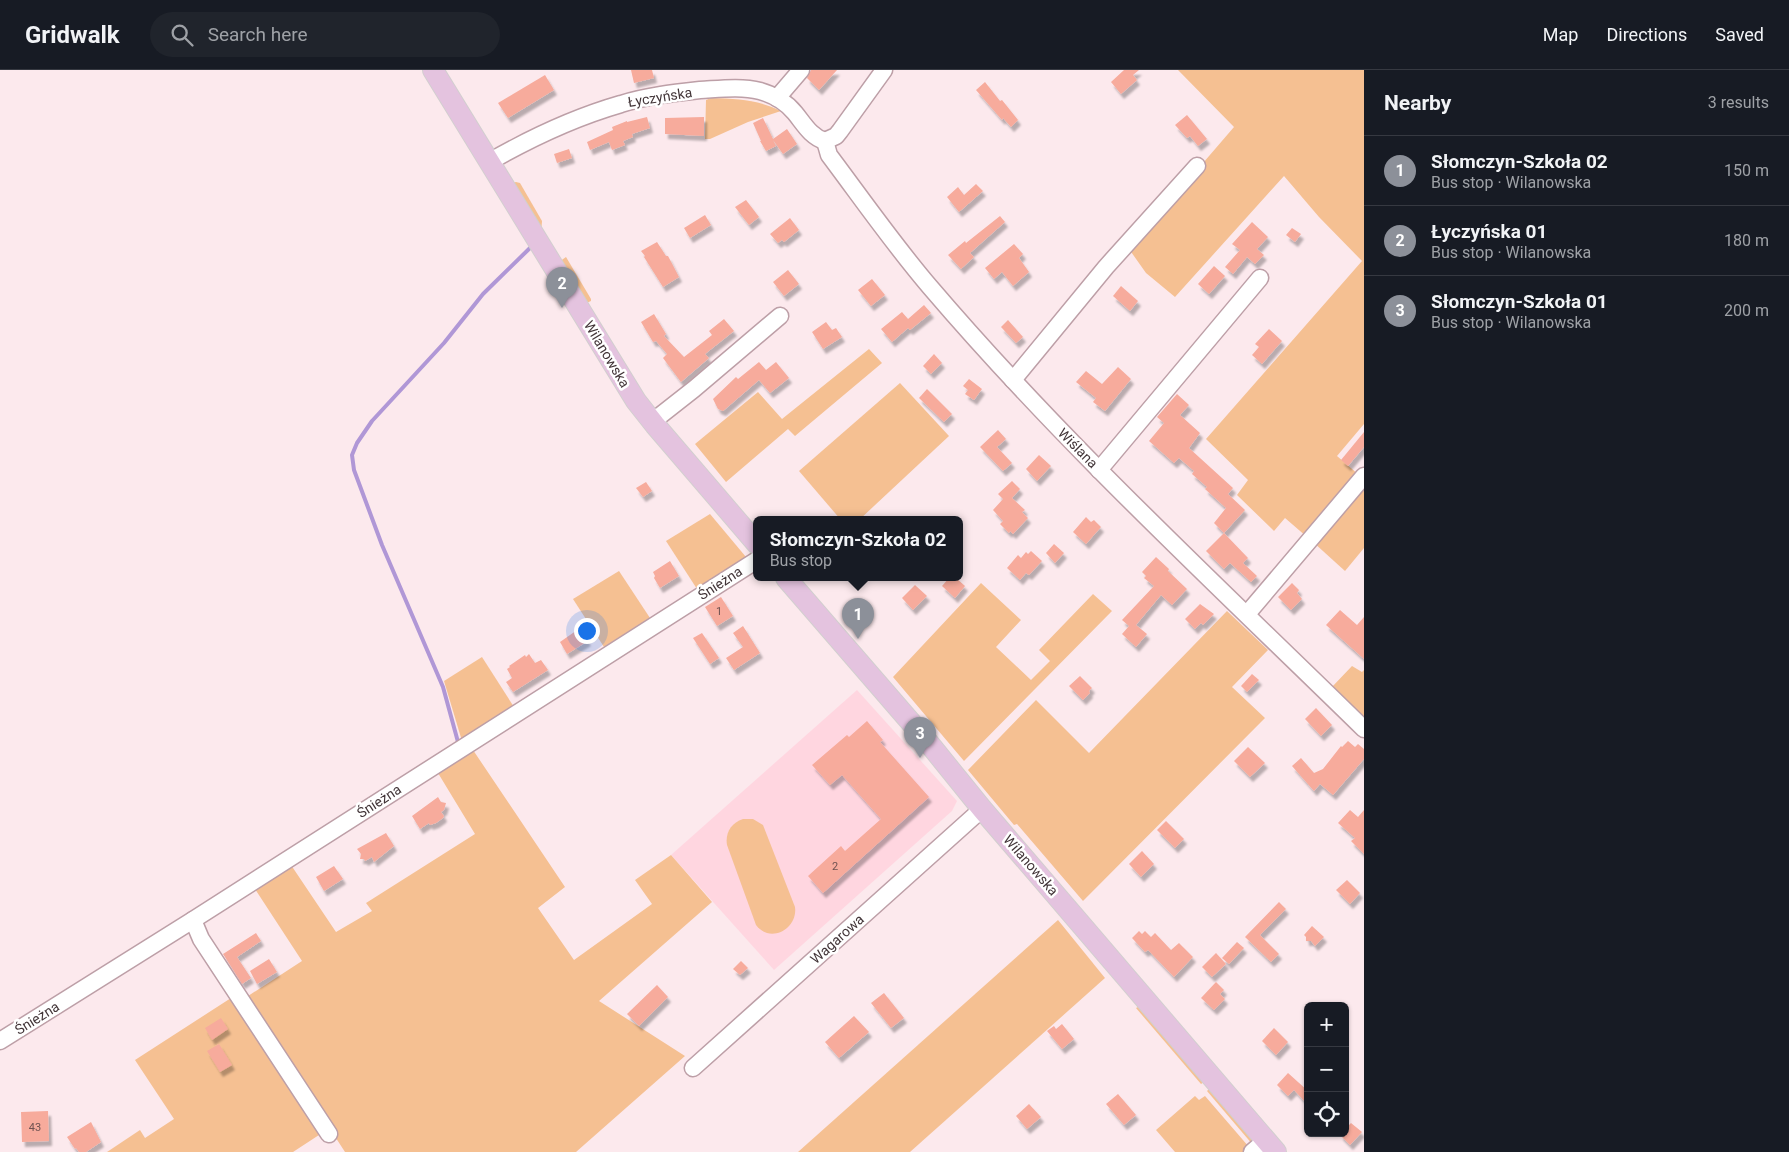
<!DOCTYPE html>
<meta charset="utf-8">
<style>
:root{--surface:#171b24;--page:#20242c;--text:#f1f3f6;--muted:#9ea1a6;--line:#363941;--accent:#8c9099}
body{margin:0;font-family:Roboto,sans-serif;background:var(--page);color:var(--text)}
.controls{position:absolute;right:15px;bottom:15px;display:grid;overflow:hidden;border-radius:8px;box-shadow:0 1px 4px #0004}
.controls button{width:45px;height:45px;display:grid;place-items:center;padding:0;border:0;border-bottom:1px solid var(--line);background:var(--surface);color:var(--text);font:25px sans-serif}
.you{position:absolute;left:586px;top:560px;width:18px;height:18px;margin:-12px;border:4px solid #fff;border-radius:50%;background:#1a73e8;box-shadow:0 0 0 8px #1a73e833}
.badge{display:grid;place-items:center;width:32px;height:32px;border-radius:50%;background:var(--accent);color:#fff;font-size:16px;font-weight:700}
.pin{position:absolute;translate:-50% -41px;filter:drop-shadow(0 1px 2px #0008)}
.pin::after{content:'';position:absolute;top:26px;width:18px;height:15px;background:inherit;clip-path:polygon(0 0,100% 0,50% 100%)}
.popup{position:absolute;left:753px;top:446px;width:210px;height:65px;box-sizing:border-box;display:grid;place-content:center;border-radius:8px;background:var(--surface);filter:drop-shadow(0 1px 4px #0005);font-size:16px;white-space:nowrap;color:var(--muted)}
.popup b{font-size:19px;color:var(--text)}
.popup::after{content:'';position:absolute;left:50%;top:100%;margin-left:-10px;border:10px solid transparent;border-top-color:var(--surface)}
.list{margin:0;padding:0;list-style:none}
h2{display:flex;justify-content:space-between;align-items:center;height:65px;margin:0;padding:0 20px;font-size:21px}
h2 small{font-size:16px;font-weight:400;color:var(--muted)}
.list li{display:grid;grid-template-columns:32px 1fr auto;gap:15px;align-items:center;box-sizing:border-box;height:70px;padding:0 20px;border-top:1px solid var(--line)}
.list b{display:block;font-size:19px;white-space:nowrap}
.list p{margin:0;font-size:16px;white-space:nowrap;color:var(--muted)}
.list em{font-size:16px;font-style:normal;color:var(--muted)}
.icon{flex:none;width:28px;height:28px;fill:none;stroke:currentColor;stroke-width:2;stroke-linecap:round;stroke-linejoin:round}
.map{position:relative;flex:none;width:1364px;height:1082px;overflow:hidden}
header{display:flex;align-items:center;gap:30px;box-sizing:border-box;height:70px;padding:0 25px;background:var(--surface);border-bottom:1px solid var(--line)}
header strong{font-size:24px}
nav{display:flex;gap:28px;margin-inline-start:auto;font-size:18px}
.search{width:350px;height:45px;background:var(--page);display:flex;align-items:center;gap:12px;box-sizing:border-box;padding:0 18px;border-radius:28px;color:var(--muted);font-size:19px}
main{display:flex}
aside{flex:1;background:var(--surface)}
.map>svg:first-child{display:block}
.built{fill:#ffd6e0}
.green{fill:#f5c092}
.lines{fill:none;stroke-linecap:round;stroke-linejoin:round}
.stream{stroke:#b097d6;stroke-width:4}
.building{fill:#f7ab9c;filter:url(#shadow)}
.minor-casing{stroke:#bd9fa7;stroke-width:19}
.major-casing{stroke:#d2cfcf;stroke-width:22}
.minor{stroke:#fff;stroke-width:16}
.major{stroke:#e4c3df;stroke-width:20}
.labels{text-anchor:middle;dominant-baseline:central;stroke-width:5;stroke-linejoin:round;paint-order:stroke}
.number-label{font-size:11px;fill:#6f5251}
.street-label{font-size:14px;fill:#423538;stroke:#fff}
</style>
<header>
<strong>Gridwalk</strong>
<div class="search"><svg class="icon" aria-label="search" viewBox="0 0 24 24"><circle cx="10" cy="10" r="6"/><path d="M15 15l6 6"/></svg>Search here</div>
<nav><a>Map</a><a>Directions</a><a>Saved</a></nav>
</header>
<main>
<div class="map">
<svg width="1364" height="1082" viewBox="0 0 1364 1082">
<defs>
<filter id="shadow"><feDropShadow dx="3" dy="5" stdDeviation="1" flood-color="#0004"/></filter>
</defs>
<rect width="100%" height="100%" fill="#fce9ed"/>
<path class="built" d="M857,620L957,731L952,741L774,900L671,785Z"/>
<g class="green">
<path d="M1178,0H1364V354L1337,386L1359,405L1307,467L1285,448L1274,461L1237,425L1248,410L1206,369L1362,191L1319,147L1284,106L1175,227L1146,203L1129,179L1234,57Z"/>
<path d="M711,28C739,29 755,29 781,41L748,52L710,69H705L706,30Z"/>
<path d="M516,112L520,113L542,151L541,164L512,113Z"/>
<path d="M566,187L591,229V231L584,234L559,192Z"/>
<path d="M869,279L882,293L795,366L788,359L726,412L695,374L758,322L782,349Z"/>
<path d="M900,313L949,366L859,450H841L799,401Z"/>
<path d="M1364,411V478L1345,501L1313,472Z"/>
<path d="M710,444L746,487L697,519L666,471Z"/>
<path d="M619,501L650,548L604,577L573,529Z"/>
<path d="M981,513L1021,550L996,577L1031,610L1050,591L1039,580L1093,524L1112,541L964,691L893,607Z"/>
<path d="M1227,541L1268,580L1232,617L1265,648L1083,831L1017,754L1014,755L968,700L1036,630L1089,683Z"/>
<path d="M482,587L514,637L462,671L444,611Z"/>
<path d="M1352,596L1362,602L1364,600V649L1332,617Z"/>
<path d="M473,680L565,817L538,838L574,890L652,834L635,810L671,785L712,832L599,931L685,986L576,1082H345L245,928L302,891L255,819L291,795L336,862L372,841L366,833L475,764L438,703Z"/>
<path d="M743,749H753L763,755L795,837C798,859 770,874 756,855L727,775C725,763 731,753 743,749Z"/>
<path d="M1058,850L1105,908L910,1082H798Z"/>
<path d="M231,928L321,1061L319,1065L293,1082H107L140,1060L145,1068L174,1049L135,990Z"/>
<path d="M1138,937L1204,1012L1201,1014L1136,938Z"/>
<path d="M1209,1019L1255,1066L1253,1075L1207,1021Z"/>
<path d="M1195,1026L1199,1030L1205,1026L1249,1077L1243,1082H1175L1156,1060Z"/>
</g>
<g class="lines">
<path class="stream" d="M458,672L443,617L382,475L354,400L352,385L357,373L372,351L444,273L483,224L531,177"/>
</g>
<g class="building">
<path d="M631,0H652L654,8L634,13Z"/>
<path d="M811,0H837L819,20L807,8Z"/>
<path d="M1124,0H1139L1133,5L1137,10L1121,24L1111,12Z"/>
<path d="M545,5L554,20L508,48L498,33Z"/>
<path d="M985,12L1000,31L1002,30L1018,50L1011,57L1003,48L1002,50L976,20Z"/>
<path d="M1187,45L1207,69L1198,76L1190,66L1187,68L1175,55Z"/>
<path d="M647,47L650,58L632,64L633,67L623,71L625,75L612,80L609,72L590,80L587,72L613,60L612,57L627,51V52Z"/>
<path d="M704,47V66L665,64V48Z"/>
<path d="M763,48L773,69L787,59L797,74L783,84L773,70L776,76L766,81L760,71H761L753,53Z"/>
<path d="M569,79L572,88L557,93L554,84Z"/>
<path d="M976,114L983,121L959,142L947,127L958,117L964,125Z"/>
<path d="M746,130L759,147L749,155L735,137Z"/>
<path d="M705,145L711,155L690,168L684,158Z"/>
<path d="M1000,146L1005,152L970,183L974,187L961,199L948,185L965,171L966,173Z"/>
<path d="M790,148L799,160L784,172L782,170L778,173L770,164Z"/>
<path d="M1252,152L1268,167L1257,179L1264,185L1255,194L1247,187L1233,204L1225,197L1240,180L1232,174Z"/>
<path d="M1292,158L1301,164L1295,172L1286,165Z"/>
<path d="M657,172L666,186H668L679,207L663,217L644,187L645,186L641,181Z"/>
<path d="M1014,174L1023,184L1019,188L1029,202L1013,216L1002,202L994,209L985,198Z"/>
<path d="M1214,196L1225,206L1209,224L1198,214Z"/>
<path d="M788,200L799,214L784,226L773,212Z"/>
<path d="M872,209L885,225L871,236L858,220Z"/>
<path d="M1121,216L1138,231L1130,241L1113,226Z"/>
<path d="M924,235L931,243L910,260L908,258L892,272L881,259L902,242L908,249Z"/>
<path d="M654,244L666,264L664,266L684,287L712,265L709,261L724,249L734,261L705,284L709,288L681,312L663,288L667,284L656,271L653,272L641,252Z"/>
<path d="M1008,250L1023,267L1016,273L1001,257Z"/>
<path d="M826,252L832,260L836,258L842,267L823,279L812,262Z"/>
<path d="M1269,259L1282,271L1262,294L1252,285L1259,277L1255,274Z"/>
<path d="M934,284L942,293L931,304L923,296Z"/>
<path d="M759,292L766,300L776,292L789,308L770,323L759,310L723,341L718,339L713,329L736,307L738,309Z"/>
<path d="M1118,297L1131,309L1105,341L1093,332L1096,328L1076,312L1086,301L1102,314Z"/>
<path d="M969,309L982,319L974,330L965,324L968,320L963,316Z"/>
<path d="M927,319L952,344L944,352L919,328Z"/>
<path d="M1177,324L1189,335L1180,345L1200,363L1189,378L1233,418L1228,424L1245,440L1224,463L1214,453L1226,438L1205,419L1207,417L1192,404L1194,401L1179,388L1174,393L1149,371L1164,353L1157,347Z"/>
<path d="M998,360L1006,369L997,377L1012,393L1003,401L980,377Z"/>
<path d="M1364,362V377L1348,396L1341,390Z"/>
<path d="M1039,385L1051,396L1037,411L1026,399Z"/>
<path d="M1012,411L1020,419L1012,428L1025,440L1022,442L1028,448L1013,464L1010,461L1009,463L1000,454L1003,451L993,440L1003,429L998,424Z"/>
<path d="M646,412L652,421L643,427L636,418Z"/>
<path d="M1086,447L1091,452L1094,450L1101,457L1086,474L1073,462Z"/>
<path d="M1224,463L1248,488L1243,493L1257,506L1251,512L1230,493L1224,499L1206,481Z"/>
<path d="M1054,474L1064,483L1055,493L1046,483Z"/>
<path d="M1031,481L1042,491L1029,505L1026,503L1020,510L1007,498L1018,485L1021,488L1026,482L1028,484Z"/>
<path d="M1156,487L1169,499L1168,501L1187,519L1172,535L1161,525L1136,555L1147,564L1136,577L1122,564L1129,556L1122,550L1154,516L1144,508L1146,506L1142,502Z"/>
<path d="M670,491L679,506L660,518L654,508L655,506L653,502Z"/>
<path d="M949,508H956L965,516L955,528L942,516Z"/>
<path d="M1292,513L1299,520L1297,523L1302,529L1291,540L1278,527Z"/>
<path d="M915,515L927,526L913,540L902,528Z"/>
<path d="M721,527L733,546L717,556L705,537Z"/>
<path d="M1200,534L1214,544L1203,555L1201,553L1195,559L1185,549Z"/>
<path d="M1340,540L1357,555L1364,547V589L1326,555Z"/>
<path d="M743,556L760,583L734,600L726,588L743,577L733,563Z"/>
<path d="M580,558L588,571L567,584L560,572Z"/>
<path d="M702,563L719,588L710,594L693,568Z"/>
<path d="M529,584L535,593L541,590L548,600L513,622L506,612L512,608L507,599L510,597L509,596L525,585L526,587Z"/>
<path d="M1252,604L1259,610L1247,622L1241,616Z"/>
<path d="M1080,606L1092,618L1089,621L1090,623L1083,630L1069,616Z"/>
<path d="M1316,638L1332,655L1321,666L1305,649Z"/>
<path d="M867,651L883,670L880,672L929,727L823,823L808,806L841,776L845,781L881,749L842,705L830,715L812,695L847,665L849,667Z"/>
<path d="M1348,671L1355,677L1358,674L1364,679V689L1333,725L1320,714L1314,721L1292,696L1301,688L1314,703L1323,699L1341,676L1342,677Z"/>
<path d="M1248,677L1265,693L1250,707L1234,691Z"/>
<path d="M438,727L441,732L446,733L444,740L441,742L444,746L443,748L436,753L430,755L429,753L420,759L412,746Z"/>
<path d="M1350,740L1358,747L1364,740V784L1351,771L1355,768L1338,753Z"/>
<path d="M1166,751L1184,769L1175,778L1157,760Z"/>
<path d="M386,763L394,776L374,792L372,787L365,791L364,789H360L361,784L357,779Z"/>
<path d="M1142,781L1154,794L1141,807L1129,794Z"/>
<path d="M334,796L343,809L324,821L316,807Z"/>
<path d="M1347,810L1360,823L1350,834L1336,820Z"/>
<path d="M1279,832L1286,839L1260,865L1279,884L1271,892L1245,867Z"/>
<path d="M1312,856L1324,867L1315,876L1311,871H1306V867L1304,865Z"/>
<path d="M1139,861L1142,864L1145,861L1151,867L1155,863L1171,880L1179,873L1193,887L1174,907L1148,880L1145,882L1132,868Z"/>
<path d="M256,863L261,871L237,887L251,908L242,914L223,884Z"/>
<path d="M1237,872L1244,878L1229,894L1222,888Z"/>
<path d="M1216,883L1226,894L1212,907L1202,897Z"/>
<path d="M269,889L277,902L257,914L250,901Z"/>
<path d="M741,891L748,898L740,905L733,899Z"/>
<path d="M1216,912L1224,920L1220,924L1225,929L1214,940L1201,928Z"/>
<path d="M657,915L668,927L639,956L627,944Z"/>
<path d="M884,923L904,948L891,958L871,933Z"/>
<path d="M854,946L869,962L839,988L825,972Z"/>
<path d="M221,948L228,959L212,970L205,958Z"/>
<path d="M1062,954L1074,969L1062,979L1047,961L1054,956L1056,959Z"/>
<path d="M1274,958L1288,972L1276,985L1262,971Z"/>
<path d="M219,974L232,995L220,1002L207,981Z"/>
<path d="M1288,1003L1308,1021V1035L1294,1020L1288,1026L1277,1015Z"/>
<path d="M1118,1024L1136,1045L1124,1055L1106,1034Z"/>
<path d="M1029,1034L1041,1047L1027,1059L1016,1046Z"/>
<path d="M48,1041L49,1071L22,1072L21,1042Z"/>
<path d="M91,1052L101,1072L86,1082H79L76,1078L75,1079L67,1067Z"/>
<path d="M1351,1053L1362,1062L1350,1075L1340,1065L1341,1063H1345V1059Z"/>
</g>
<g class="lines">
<defs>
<g id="minor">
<path d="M777,28L801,0"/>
<path d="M825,71L829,85C862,129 894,175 930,217C1064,374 1216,514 1364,659"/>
<path d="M825,71L836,66L840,61L884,0"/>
<path d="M489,92C529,69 576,47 621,34C646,26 673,23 700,20C719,19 741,16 760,21C774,25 786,32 795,43C804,54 811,67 825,71"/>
<path d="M1013,310L1106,197L1197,96"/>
<path d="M652,352L694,319L780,246"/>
<path d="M1099,400L1260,208"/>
<path d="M1247,544L1364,406"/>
<path d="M193,850L201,869L329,1064"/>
<path d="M0,971L193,850L757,490"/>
<path d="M693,998L982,739"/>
<path d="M1252,1082L1266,1070"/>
</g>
<g id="major">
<path d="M433,0L636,331L655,355L757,474"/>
<path d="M786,508L927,671L982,739L1276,1082"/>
</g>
</defs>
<use href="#minor" class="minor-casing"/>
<use href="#major" class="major-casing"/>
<use href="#minor" class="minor"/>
<use href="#major" class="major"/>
</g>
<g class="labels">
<g class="number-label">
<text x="719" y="541">1</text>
<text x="835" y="796">2</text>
<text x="35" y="1057">43</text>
</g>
<g class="street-label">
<text transform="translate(660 27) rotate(-9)">Łyczyńska</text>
<text transform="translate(607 284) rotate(59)">Wilanowska</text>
<text transform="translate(1078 378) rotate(45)">Wiślana</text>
<text transform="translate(720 513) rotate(-33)">Śnieżna</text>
<text transform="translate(379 731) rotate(-33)">Śnieżna</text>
<text transform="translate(1031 795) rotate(49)">Wilanowska</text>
<text transform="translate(837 869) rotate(-42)">Wagarowa</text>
<text transform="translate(37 948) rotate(-32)">Śnieżna</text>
</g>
</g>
</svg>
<div class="controls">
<button>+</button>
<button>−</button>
<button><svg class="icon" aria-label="locate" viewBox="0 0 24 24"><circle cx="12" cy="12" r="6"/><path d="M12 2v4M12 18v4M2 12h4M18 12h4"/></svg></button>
</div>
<div class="you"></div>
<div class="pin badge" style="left:858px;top:569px">1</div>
<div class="popup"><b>Słomczyn-Szkoła 02</b>Bus stop</div>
<div class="pin badge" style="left:562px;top:238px">2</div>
<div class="pin badge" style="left:920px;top:688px">3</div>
</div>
<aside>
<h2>Nearby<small>3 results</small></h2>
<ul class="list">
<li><span class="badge">1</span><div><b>Słomczyn-Szkoła 02</b><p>Bus stop · Wilanowska</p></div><em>150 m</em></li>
<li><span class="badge">2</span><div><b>Łyczyńska 01</b><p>Bus stop · Wilanowska</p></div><em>180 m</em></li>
<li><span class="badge">3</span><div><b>Słomczyn-Szkoła 01</b><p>Bus stop · Wilanowska</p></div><em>200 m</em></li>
</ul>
</aside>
</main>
